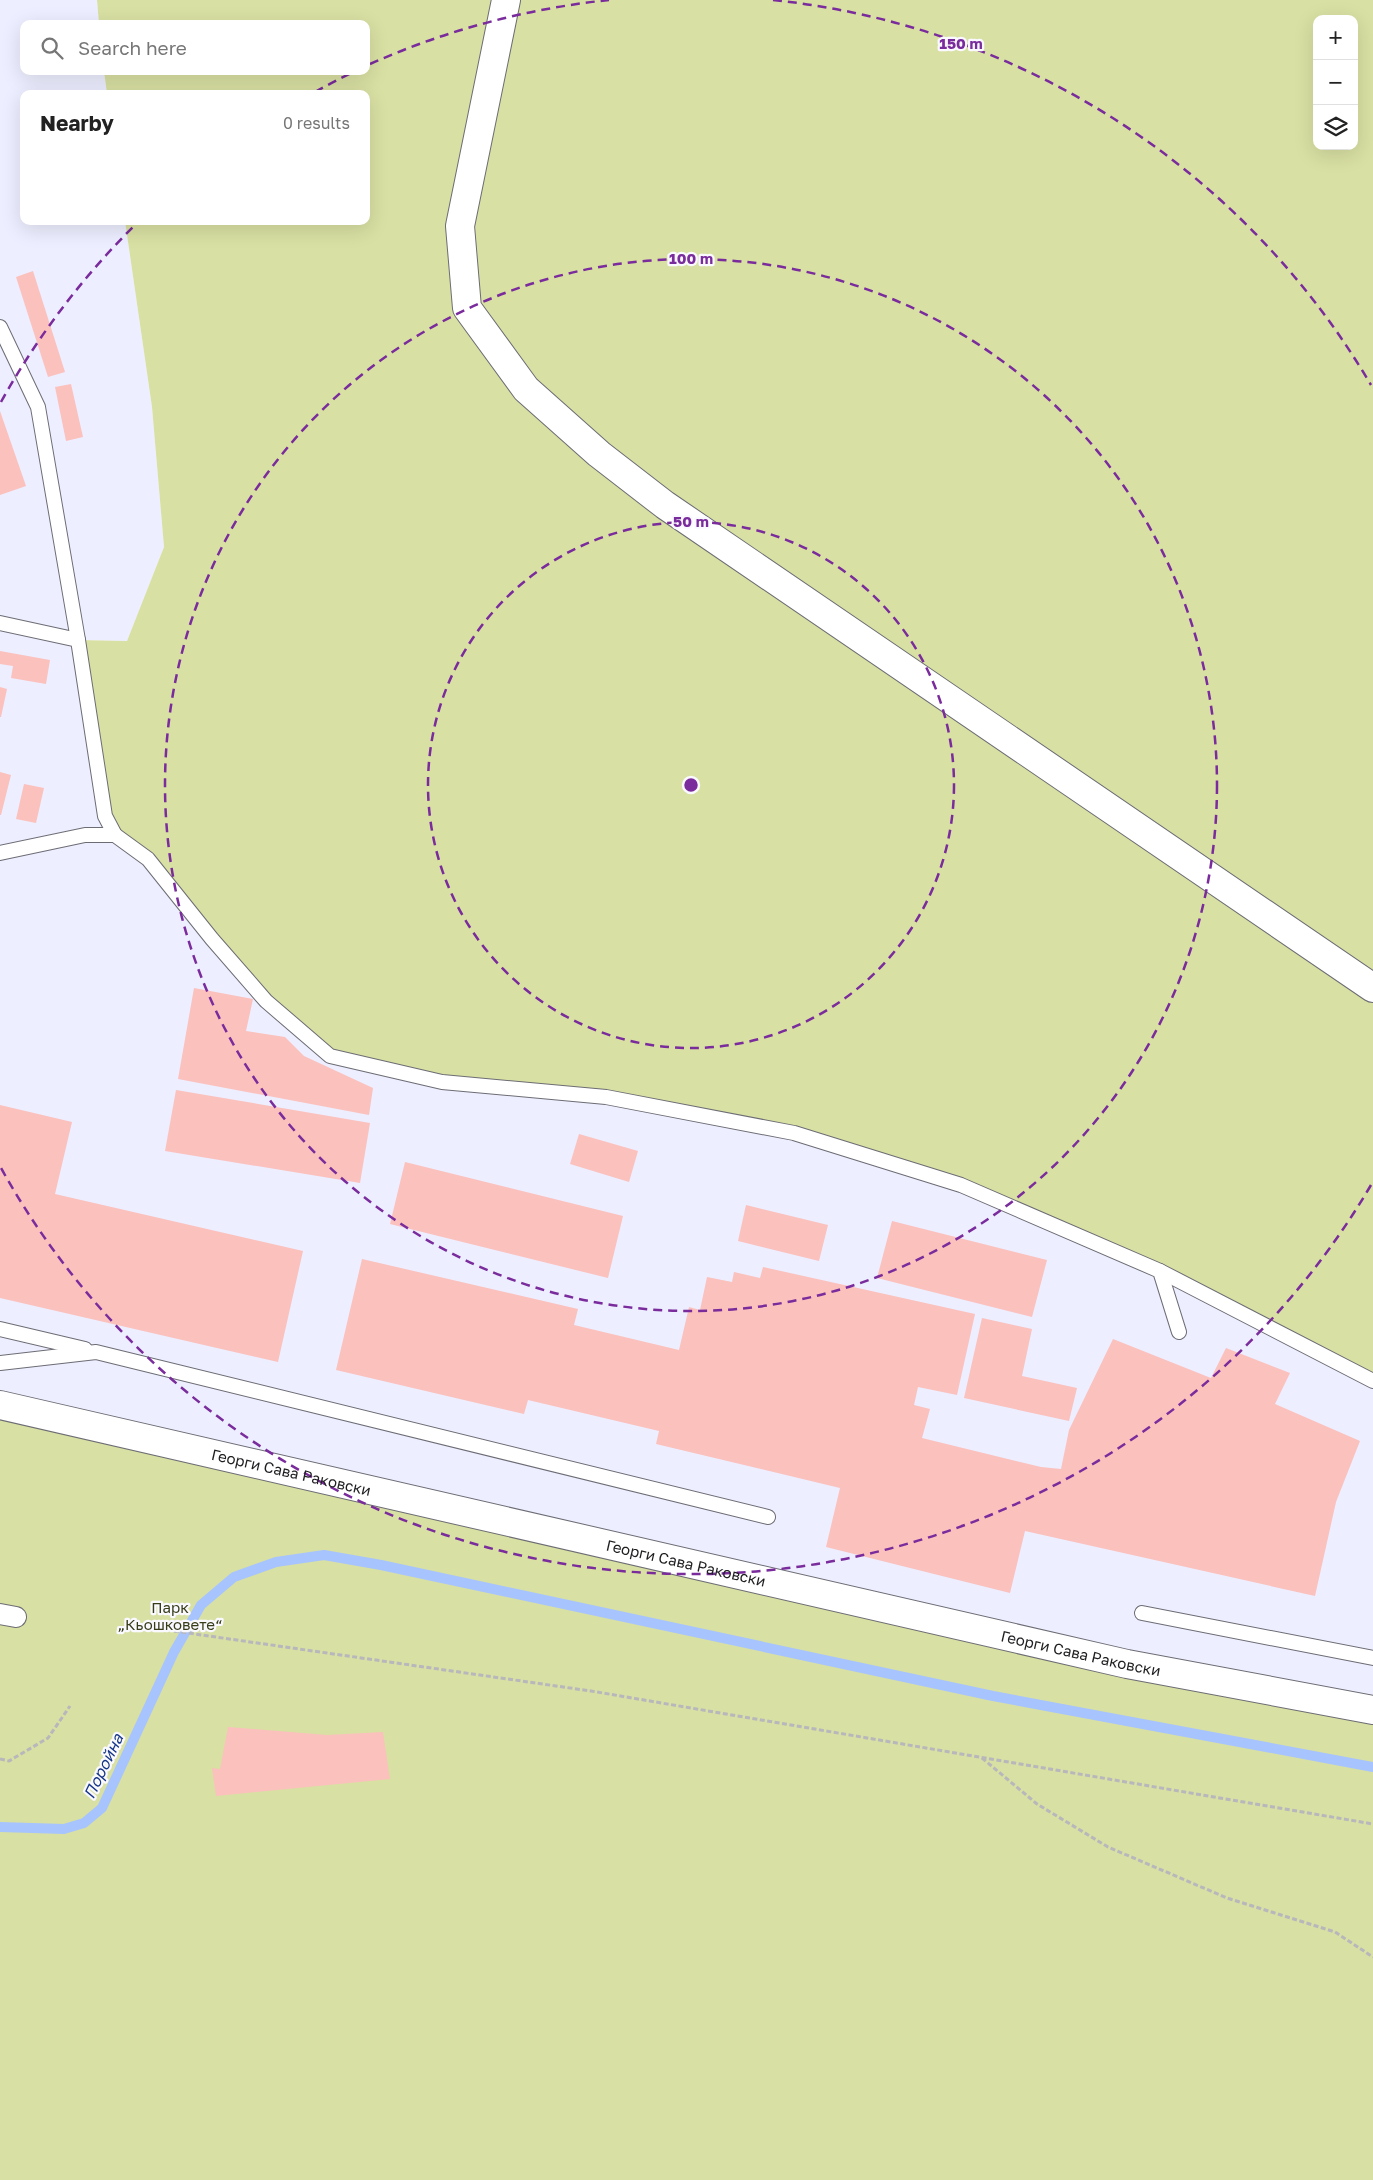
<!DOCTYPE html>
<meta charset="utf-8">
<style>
:root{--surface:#fff;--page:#f2f2f2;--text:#222;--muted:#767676;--line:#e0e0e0}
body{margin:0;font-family:"Golos Text",sans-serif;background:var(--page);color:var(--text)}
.controls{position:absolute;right:15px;top:15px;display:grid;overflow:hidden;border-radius:10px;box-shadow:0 5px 20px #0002}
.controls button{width:45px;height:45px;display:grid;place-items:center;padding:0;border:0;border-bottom:1px solid var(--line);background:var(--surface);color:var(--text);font:25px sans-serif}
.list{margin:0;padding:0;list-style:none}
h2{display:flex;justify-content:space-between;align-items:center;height:65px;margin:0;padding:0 20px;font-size:21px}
h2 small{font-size:16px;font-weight:400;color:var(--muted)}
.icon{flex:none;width:28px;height:28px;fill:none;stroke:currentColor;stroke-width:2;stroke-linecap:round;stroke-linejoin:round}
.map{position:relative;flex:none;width:1373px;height:2180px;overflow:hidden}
.search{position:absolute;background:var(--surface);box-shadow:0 5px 20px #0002;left:20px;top:20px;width:350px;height:55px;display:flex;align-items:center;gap:12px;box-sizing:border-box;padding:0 18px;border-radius:10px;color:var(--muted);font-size:19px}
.panel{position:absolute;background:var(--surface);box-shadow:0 5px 20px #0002;left:20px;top:90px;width:350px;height:135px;border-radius:10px}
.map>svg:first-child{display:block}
.built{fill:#edeeff}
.green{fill:#d9e0a3;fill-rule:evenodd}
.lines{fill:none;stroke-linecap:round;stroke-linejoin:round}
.stream{stroke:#a7c4fe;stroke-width:10}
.building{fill:#fbc1bd}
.service-casing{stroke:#6c6c74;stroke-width:16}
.pedestrian-casing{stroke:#6c6c74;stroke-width:22}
.minor-casing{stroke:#6c6c74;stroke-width:30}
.path{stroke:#b7b7bc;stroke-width:3;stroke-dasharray:5 2.5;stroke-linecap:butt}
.service{stroke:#fff;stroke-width:14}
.pedestrian{stroke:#fff;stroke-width:20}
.minor{stroke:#fff;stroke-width:28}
.ring{fill:none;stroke:#7a2b9c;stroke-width:2.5;stroke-dasharray:9 6}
.labels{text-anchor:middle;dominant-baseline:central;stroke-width:4.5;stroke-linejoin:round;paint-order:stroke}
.street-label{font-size:15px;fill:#1f1f22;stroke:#f9f9ff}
.park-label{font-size:15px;fill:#383c17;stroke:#f9f9ff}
.water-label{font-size:16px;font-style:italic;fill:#163687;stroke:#f9f9ff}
.centre{fill:#7a2b9c;stroke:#f9f9ff;stroke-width:2.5}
.ring-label{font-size:15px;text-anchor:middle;font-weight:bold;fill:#7a2b9c;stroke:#f9f9ff;stroke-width:4.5;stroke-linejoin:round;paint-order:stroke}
</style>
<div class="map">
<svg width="1373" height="2180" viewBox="0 0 1373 2180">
<rect width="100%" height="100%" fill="#f9f9ff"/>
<path class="built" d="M0,0H97L99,24H24V71H104L107,94H24V221H125L152,407L164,547L127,641L78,640L606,1097L794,1133L961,1185L1160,1271L1373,1381V1710L0,1405Z"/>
<g class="green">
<path d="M97,0H1373V1381L961,1185L794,1133L606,1097L442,1082L330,1056L266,1001L148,859L115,835L78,640L127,641L164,547L152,407L125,221H366V94H107L104,71H366V24H99ZM1317,19H1354V146H1317Z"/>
<path d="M0,1405L1373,1711V2180H0Z"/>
</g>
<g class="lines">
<path class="stream" d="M0,1827L64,1829L84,1823L102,1808L174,1652L201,1605L234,1577L276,1562L324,1555L381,1565L993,1696L1373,1767"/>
</g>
<g class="building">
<path d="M33,271L65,372L48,377L16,277Z"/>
<path d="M71,384L83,437L66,441L55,387Z"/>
<path d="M0,411L26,486L0,495Z"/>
<path d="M0,651L50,660L46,684L11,678L13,666L0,664Z"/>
<path d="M0,687L7,689L1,717H0Z"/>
<path d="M0,772L11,775L1,815H0Z"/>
<path d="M24,784L44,788L36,823L16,819Z"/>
<path d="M194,988L253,999L246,1031L285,1037L304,1056L373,1088L369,1115L178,1079Z"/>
<path d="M176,1090L370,1123L360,1183L165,1151Z"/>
<path d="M0,1105L72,1122L55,1194L303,1251L278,1362L0,1298Z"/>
<path d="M579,1134L638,1151L629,1182L570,1164Z"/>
<path d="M405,1162L623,1216L608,1278L390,1224Z"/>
<path d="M746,1205L828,1225L819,1261L738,1241Z"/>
<path d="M892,1221L1047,1260L1032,1317L877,1278Z"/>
<path d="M362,1259L578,1309L574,1325L679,1350L689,1307L700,1310L707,1277L732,1282L734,1272L760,1278L763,1267L975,1314L957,1395L918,1387L914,1405L930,1409L922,1438L1041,1467L1061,1469L1069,1430L1113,1339L1211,1378L1226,1348L1290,1373L1275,1404L1360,1441L1336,1502L1315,1596L1025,1531L1010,1593L826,1547L840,1488L656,1444L659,1431L528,1400L524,1414L336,1370Z"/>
<path d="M982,1318L1032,1329L1022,1376L1077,1388L1069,1421L964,1398Z"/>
<path d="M228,1727L327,1735L383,1732L390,1779L216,1796L212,1768L220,1769Z"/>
</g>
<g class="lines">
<defs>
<g id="service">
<path d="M0,327L38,407L78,640"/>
<path d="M0,623L78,640L105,816L115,835H85L0,853"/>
<path d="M115,835L148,859L212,939L266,1001L330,1056L442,1082L606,1097L794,1133L961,1185L1160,1271L1179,1332"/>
<path d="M1160,1271L1373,1381"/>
<path d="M0,1329L85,1349"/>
<path d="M0,1363L96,1352L768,1517"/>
<path d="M1142,1613L1373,1658"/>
</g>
<path id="pedestrian" d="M0,1614L16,1617"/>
<g id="minor">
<path d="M506,0L460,226L467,308L526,389L599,454L665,505L1373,988"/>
<path id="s1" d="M0,1405L1127,1664L1373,1710"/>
</g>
</defs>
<use href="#service" class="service-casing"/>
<use href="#pedestrian" class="pedestrian-casing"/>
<use href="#minor" class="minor-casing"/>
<g class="path">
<path d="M174,1631L591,1691L1373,1824"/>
<path d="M982,1758L1037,1804L1108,1847L1227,1898L1335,1932L1373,1957"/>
<path d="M0,1759L9,1761L48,1738L70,1706"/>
</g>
<use href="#service" class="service"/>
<use href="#pedestrian" class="pedestrian"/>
<use href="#minor" class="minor"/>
</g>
<g class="ring">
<circle cx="691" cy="785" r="263"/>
<circle cx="691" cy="785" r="526"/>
<path d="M1371 1185A789 789 0 0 1 1 1168M1 402A789 789 0 0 1 138 222M315 92A789 789 0 0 1 351 73M370 64A789 789 0 0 1 609 0M773 0A789 789 0 0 1 1371 385"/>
</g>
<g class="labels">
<g class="street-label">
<text stroke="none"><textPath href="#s1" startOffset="299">Георги Сава Раковски</textPath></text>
<text stroke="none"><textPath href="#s1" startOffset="704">Георги Сава Раковски</textPath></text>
<text stroke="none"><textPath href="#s1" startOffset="1109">Георги Сава Раковски</textPath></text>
</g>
<g class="park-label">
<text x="170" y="1607">Парк<tspan x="170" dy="17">„Кьошковете“</tspan></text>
</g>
<g class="water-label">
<text transform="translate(103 1766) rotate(-64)">Поройна</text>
</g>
</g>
<circle cx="691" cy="785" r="8" class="centre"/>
<g class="ring-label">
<text x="961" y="49">150 m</text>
<text x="691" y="264">100 m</text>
<text x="691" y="527">50 m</text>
</g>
</svg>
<div class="controls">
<button>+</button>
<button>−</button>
<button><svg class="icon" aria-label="layers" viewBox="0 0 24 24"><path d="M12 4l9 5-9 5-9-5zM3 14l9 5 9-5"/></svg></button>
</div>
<div class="search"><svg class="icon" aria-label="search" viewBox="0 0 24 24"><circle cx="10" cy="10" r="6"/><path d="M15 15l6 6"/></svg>Search here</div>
<section class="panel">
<h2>Nearby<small>0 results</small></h2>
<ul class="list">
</ul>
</section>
</div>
